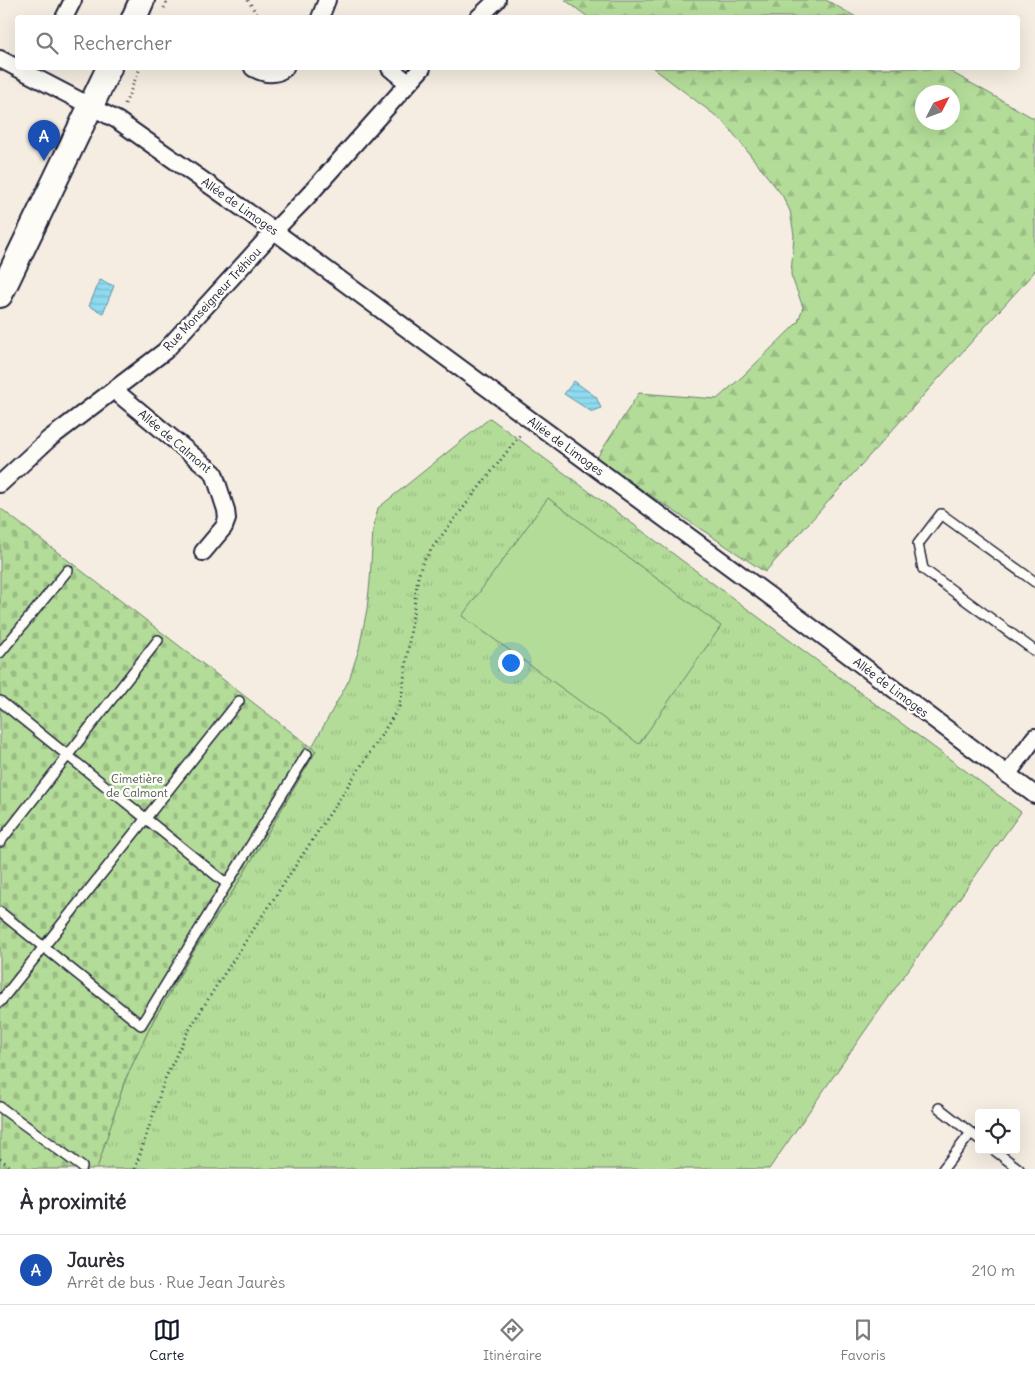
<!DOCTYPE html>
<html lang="fr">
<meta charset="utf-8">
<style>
:root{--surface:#fff;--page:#f2f2f3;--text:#2b2b33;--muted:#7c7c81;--line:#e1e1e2;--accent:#111827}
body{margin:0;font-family:Delius,sans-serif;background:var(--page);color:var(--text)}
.controls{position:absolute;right:15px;bottom:15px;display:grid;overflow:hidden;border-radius:5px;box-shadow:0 5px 20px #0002}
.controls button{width:45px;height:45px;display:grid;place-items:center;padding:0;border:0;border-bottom:1px solid var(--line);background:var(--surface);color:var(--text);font:25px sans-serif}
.compass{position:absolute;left:915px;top:85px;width:45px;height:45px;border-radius:50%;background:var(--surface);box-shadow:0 5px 20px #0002;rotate:48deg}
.you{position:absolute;left:510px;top:662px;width:18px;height:18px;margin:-12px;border:4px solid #fff;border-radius:50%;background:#1a73e8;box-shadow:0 0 0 8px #1a73e833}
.badge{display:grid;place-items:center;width:32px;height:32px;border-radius:50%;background:var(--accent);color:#fff;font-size:16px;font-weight:700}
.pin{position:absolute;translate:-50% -41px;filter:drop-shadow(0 1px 2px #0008)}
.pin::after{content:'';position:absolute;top:26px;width:18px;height:15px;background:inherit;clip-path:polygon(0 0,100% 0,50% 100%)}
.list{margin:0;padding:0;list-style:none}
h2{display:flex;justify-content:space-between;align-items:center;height:65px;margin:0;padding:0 20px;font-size:21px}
h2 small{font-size:16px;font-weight:400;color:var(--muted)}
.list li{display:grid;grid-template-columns:32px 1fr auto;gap:15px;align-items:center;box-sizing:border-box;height:70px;padding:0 20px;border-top:1px solid var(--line)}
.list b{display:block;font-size:19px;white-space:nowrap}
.list p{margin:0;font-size:16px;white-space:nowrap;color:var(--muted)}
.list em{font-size:16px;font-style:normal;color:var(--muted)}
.icon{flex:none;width:28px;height:28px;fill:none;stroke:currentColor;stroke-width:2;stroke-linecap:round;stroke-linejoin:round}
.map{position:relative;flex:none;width:1035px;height:1169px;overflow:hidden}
.search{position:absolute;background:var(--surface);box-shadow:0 5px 20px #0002;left:15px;right:15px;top:15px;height:55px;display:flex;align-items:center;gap:12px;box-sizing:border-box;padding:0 18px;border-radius:5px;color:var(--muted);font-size:19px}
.sheet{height:135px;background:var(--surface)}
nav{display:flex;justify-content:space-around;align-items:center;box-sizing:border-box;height:70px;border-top:1px solid var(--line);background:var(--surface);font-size:14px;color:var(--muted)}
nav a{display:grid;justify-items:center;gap:2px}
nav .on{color:var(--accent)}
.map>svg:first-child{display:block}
.grass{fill:url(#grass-tufts);stroke:#6a7f6a}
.forest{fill:url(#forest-firs);stroke:#6a7f6a;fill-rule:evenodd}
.cemetery{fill:url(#cemetery-stones);stroke:#6a7f6a}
.pitch{fill:#b3dc98;stroke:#6a7f6a}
.water{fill:url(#water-rules);stroke:#6390a6}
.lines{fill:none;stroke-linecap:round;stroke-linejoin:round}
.service-casing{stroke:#22223b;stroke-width:12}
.minor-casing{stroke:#22223b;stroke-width:20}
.secondary-casing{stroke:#22223b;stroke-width:28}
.path{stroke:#22223b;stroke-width:3;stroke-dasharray:1 4;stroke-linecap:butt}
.service{stroke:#fdfcf7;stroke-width:9}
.minor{stroke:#fdfcf7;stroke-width:16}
.secondary{stroke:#fdfcf7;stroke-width:24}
.labels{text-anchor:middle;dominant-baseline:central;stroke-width:5;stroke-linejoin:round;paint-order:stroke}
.street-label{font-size:12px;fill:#22223b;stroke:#fdfcf7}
.park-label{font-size:12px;fill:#4e5a57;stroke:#fdfcf7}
</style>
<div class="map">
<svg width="1035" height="1169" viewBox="0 0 1035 1169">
<defs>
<pattern id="grass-tufts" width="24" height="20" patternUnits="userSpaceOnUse" patternTransform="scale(1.25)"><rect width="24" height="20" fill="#b3dc98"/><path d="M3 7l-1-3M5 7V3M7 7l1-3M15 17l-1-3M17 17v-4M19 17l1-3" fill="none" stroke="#9abc84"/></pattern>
<pattern id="forest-firs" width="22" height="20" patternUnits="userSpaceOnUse" patternTransform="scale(1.25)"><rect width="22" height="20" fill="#b3dc98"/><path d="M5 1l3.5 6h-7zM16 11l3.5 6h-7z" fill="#9abc84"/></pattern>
<pattern id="cemetery-stones" width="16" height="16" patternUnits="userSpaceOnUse" patternTransform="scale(1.25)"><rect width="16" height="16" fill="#b3dc98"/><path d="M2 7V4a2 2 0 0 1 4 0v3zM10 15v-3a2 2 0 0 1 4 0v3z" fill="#9abc84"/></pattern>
<pattern id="water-rules" width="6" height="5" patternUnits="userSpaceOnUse" patternTransform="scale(1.25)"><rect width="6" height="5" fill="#8edaee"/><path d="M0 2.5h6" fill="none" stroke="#7abbcd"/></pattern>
</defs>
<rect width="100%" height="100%" fill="#f5ede1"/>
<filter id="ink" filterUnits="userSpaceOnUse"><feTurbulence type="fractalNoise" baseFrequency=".02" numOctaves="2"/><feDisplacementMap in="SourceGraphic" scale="10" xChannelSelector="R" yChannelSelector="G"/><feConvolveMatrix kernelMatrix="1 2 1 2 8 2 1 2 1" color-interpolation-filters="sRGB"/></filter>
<g filter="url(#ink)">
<path class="grass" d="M490,418L1021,812L874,1018L769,1169H97L103,1147L125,1080L153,1021L195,949L235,888L316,751L312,747L349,680L359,649L367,609L370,581L373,530L378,508Z"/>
<g class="forest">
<path d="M565,0H826L856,17H588Z"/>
<path d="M653,68H944L1035,119V271L765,572L596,459L639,393L717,399L743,376L798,322L803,307L791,275L794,235L790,211L782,195L724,122ZM922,92H952V122H922Z"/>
</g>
<path class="cemetery" d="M0,508L316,751L235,888L195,949L153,1021L125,1080L97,1169H0Z"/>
<path class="pitch" d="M548,498L721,626L639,744L462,616Z"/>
<g class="water">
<path d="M100,280L114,286L103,313L89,306Z"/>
<path d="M574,381L596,397L601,408L592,412L564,394Z"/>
</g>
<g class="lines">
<defs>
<g id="service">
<path d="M1035,582L941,514L918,544L923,569L1035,651"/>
<path d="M0,653L68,570"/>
<path d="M0,701L227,884L141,1025L0,912"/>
<path d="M0,842L158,640"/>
<path d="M227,884L307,754"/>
<path d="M0,1002L239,701"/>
<path d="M0,1107L82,1167"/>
<path d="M939,1108L971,1133"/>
<path d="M994,1150L1019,1169"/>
<path d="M943,1169L971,1133L979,1139"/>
</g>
<g id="minor">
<path d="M64,18L73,0"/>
<path d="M320,18L327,0"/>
<path d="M478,18L497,0"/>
<path d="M0,59L117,120L262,222L775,600L1035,795"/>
<path d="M253,68C264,74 275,76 285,68"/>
<path d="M390,68L408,83"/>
<path d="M114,390L214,473L226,510L227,519L224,527L203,552"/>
<path d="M0,484L49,439L165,351L274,231L307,197L422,68"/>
<path d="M1007,775L1035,737"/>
</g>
<g id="secondary">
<path d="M134,18L142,0"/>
<path d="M0,295L109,68"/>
</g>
</defs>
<use href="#service" class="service-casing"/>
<use href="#minor" class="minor-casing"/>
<use href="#secondary" class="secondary-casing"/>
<g class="path">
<path d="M248,0L259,18"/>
<path d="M164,8L168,0"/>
<path d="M125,104L140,68"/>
<path d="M0,1159L14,1169"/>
<path d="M135,1169L165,1079L186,1035L215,988L384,731L399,707L402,694L418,577L422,564L432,548L520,435"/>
</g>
<use href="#service" class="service"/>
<use href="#minor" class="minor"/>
<use href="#secondary" class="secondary"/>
</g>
</g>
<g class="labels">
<g class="street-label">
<text transform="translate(240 206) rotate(35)">Allée de Limoges</text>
<text transform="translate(212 299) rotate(-47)">Rue Monseigneur Tréhiou</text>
<text transform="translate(175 441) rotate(40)">Allée de Calmont</text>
<text transform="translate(566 446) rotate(36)">Allée de Limoges</text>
<text transform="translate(891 687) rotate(37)">Allée de Limoges</text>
</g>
<g class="park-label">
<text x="137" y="778">Cimetière<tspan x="137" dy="14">de Calmont</tspan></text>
</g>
</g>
</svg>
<div class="controls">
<button><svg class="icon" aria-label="locate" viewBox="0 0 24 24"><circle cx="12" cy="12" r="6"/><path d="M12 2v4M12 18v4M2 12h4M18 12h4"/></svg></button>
</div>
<svg class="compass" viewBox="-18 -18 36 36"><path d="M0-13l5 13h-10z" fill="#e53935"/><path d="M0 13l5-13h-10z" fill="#7c7c81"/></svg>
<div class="you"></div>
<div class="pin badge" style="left:44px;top:161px;background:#1a4fb4">A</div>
<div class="search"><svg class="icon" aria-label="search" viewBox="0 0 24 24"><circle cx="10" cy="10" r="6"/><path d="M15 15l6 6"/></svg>Rechercher</div>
</div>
<section class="sheet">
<h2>À proximité<small></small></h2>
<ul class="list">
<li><span class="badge" style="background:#1a4fb4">A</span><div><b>Jaurès</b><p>Arrêt de bus · Rue Jean Jaurès</p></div><em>210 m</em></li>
</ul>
</section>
<nav>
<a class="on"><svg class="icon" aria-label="map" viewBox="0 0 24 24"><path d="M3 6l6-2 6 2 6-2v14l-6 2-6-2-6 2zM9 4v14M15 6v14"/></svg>Carte</a>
<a><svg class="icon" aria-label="directions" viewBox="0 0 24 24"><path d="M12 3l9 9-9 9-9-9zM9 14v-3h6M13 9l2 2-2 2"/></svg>Itinéraire</a>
<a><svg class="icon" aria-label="saved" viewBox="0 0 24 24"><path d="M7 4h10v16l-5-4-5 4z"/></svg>Favoris</a>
</nav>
